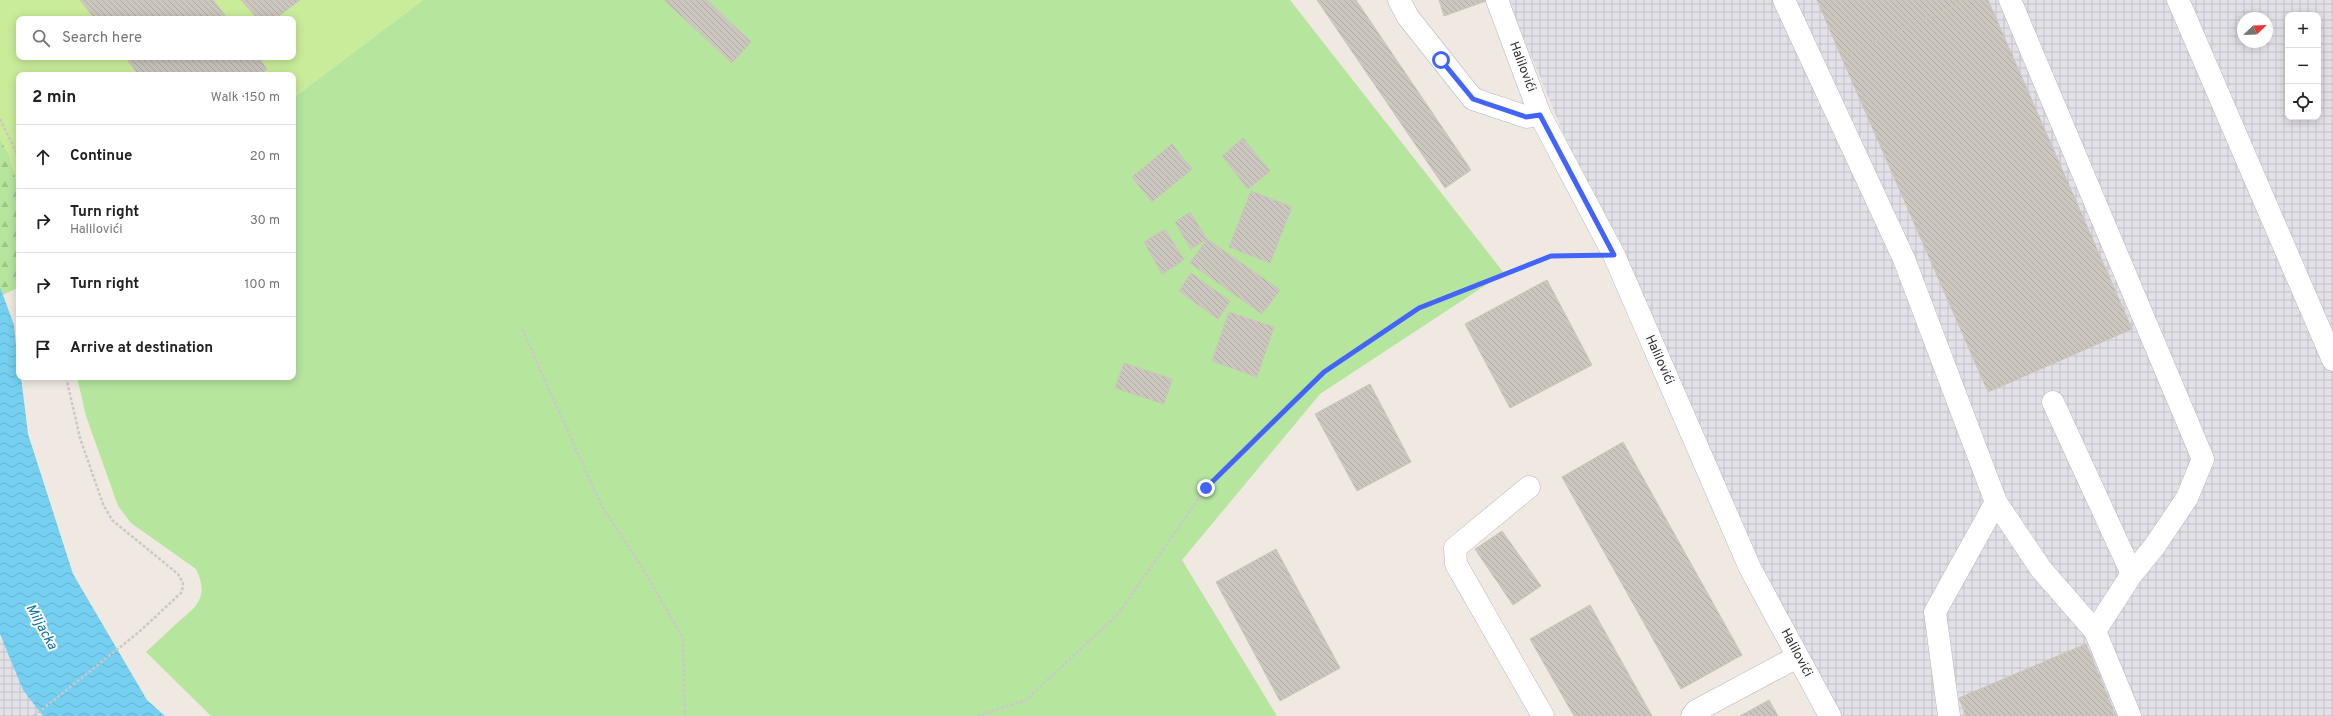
<!DOCTYPE html>
<meta charset="utf-8">
<style>
:root{--surface:#fff;--page:#f6f6f6;--text:#222;--muted:#767676;--line:#e0e0e0}
body{margin:0;font-family:Overpass,sans-serif;background:var(--page);color:var(--text)}
.controls{position:absolute;right:12px;top:12px;display:grid;overflow:hidden;border-radius:8px;box-shadow:0 2px 10px #0003}
.controls button{width:36px;height:36px;display:grid;place-items:center;padding:0;border:0;border-bottom:1px solid var(--line);background:var(--surface);color:var(--text);font:20px sans-serif}
.compass{position:absolute;left:2237px;top:12px;width:36px;height:36px;border-radius:50%;background:var(--surface);box-shadow:0 2px 10px #0003;rotate:67deg}
.stop{position:absolute;width:12px;height:12px;margin:-9px;border:3px solid #4264fb;border-radius:50%;background:#fff}
.stop.end{background:#4264fb;border-color:#fff;box-shadow:0 1px 4px #0008}
.list{margin:0;padding:0;list-style:none}
h2{display:flex;justify-content:space-between;align-items:center;height:52px;margin:0;padding:0 16px;font-size:17px}
h2 small{font-size:13px;font-weight:400;color:var(--muted)}
.list li{display:grid;grid-template-columns:26px 1fr auto;gap:12px;align-items:center;box-sizing:border-box;height:64px;padding:0 16px;border-top:1px solid var(--line)}
.list b{display:block;font-size:15px;white-space:nowrap}
.list p{margin:0;font-size:13px;white-space:nowrap;color:var(--muted)}
.list em{font-size:13px;font-style:normal;color:var(--muted)}
.icon{flex:none;width:22px;height:22px;fill:none;stroke:currentColor;stroke-width:2;stroke-linecap:round;stroke-linejoin:round}
.map{position:relative;flex:none;width:2333px;height:716px;overflow:hidden}
.search{position:absolute;background:var(--surface);box-shadow:0 2px 10px #0003;left:16px;top:16px;width:280px;height:44px;display:flex;align-items:center;gap:10px;box-sizing:border-box;padding:0 14px;border-radius:8px;color:var(--muted);font-size:15px}
.panel{position:absolute;background:var(--surface);box-shadow:0 2px 10px #0003;left:16px;top:72px;width:280px;height:308px;border-radius:8px}
.map>svg:first-child{display:block}
.industrial{fill:url(#industrial-grid);fill-rule:evenodd}
.grass{fill:#b6e59e}
.forest{fill:url(#forest-firs)}
.pitch{fill:#c9ec9a;fill-rule:evenodd}
.water{fill:url(#water-waves)}
.building{fill:url(#building-back-hatch);stroke:#cbc5ba}
.lines{fill:none;stroke-linecap:round;stroke-linejoin:round}
.minor-casing{stroke:#b4b7c1;stroke-width:23}
.path{stroke:#c9c9c9;stroke-width:2.5;stroke-dasharray:3 2;stroke-linecap:butt}
.minor{stroke:#fff;stroke-width:22}
.route{stroke:#4264fb;stroke-width:5}
.labels{text-anchor:middle;dominant-baseline:central;stroke-width:4;stroke-linejoin:round;paint-order:stroke}
.street-label{font-size:13px;fill:#2e2e2e;stroke:#fff}
.water-label{font-size:14px;font-style:italic;fill:#0d6fa3;stroke:#fff}
</style>
<div class="map">
<svg width="2333" height="716" viewBox="0 0 2333 716">
<defs>
<pattern id="industrial-grid" width="8" height="8" patternUnits="userSpaceOnUse"><rect width="8" height="8" fill="#e3e1e8"/><path d="M0 4h8M4 0v8" fill="none" stroke="#c3c1c7"/></pattern>
<pattern id="forest-firs" width="22" height="20" patternUnits="userSpaceOnUse"><rect width="22" height="20" fill="#b6e59e"/><path d="M5 1l3.5 6h-7zM16 11l3.5 6h-7z" fill="#9dc588"/></pattern>
<pattern id="water-waves" width="16" height="10" patternUnits="userSpaceOnUse"><rect width="16" height="10" fill="#75cff0"/><path d="M0 5q4-4 8 0t8 0" fill="none" stroke="#66b2ce"/></pattern>
<pattern id="building-back-hatch" width="6" height="6" patternUnits="userSpaceOnUse"><rect width="6" height="6" fill="#cbc7bf"/><path d="M-1 5l2 2M0 0l6 6M5-1l2 2" fill="none" stroke="#afaba4"/></pattern>
</defs>
<rect width="100%" height="100%" fill="#efe9e1"/>
<g class="industrial">
<path d="M1508,0H2333V716H1841L1757,564L1614,255ZM2288,15H2318V117H2288ZM2243,18H2267V42H2243Z"/>
<path d="M0,638L72,716H0Z"/>
</g>
<path class="grass" d="M423,0H1290L1504,273L1320,394L1182,560L1277,716H211L146,652C156,643 166,633 176,624C196,607 210,598 196,569L131,523L118,506L86,416L77,377H293V98Z"/>
<path class="forest" d="M0,139L9,155L19,189V287L3,295L0,287Z"/>
<path class="pitch" d="M0,0H423L293,98V75H19V189L9,155L0,139ZM19,19H293V57H19Z"/>
<path class="water" d="M0,287L14,325L19,377H21L28,434L73,574L147,700L165,716H43L23,690L0,634Z"/>
<g class="building">
<path d="M80,0H213L228,19H95Z"/>
<path d="M241,0H300L275,19H258Z"/>
<path d="M664,0H707L751,42L732,63Z"/>
<path d="M1317,0H1356L1471,170L1445,188Z"/>
<path d="M1439,0H1486V1L1444,16Z"/>
<path d="M1817,0H1969L1841,56Z"/>
<path d="M1969,0H1988L2132,329L1988,392L1841,56Z"/>
<path d="M125,57H258L267,69L259,75H139Z"/>
<path d="M1243,138L1270,171L1248,189L1222,156Z"/>
<path d="M1172,144L1192,169L1152,202L1132,177Z"/>
<path d="M1251,191L1292,207L1270,263L1229,247Z"/>
<path d="M1190,212L1207,239L1191,249L1175,222Z"/>
<path d="M1165,229L1184,260L1162,274L1144,242Z"/>
<path d="M1207,239L1280,290L1262,314L1190,263Z"/>
<path d="M1191,273L1230,301L1218,319L1179,291Z"/>
<path d="M1547,280L1592,365L1510,408L1465,324Z"/>
<path d="M1229,312L1274,327L1257,377L1212,361Z"/>
<path d="M1124,363L1172,379L1164,404L1115,388Z"/>
<path d="M1370,384L1411,462L1357,491L1315,414Z"/>
<path d="M1623,442L1742,655L1681,689L1562,477Z"/>
<path d="M1502,531L1541,586L1513,605L1475,549Z"/>
<path d="M1276,549L1340,668L1280,701L1216,582Z"/>
<path d="M1590,605L1652,716H1574L1530,639Z"/>
<path d="M2086,644L2116,716H1966L1959,698Z"/>
<path d="M1769,700L1778,716H1740Z"/>
</g>
<g class="lines">
<defs>
<g id="minor">
<path d="M1399,0L1408,17L1473,99L1527,117L1540,115"/>
<path d="M1497,0L1540,115L1614,255L1750,568L1830,716"/>
<path d="M1784,0L1904,259L1996,502L2041,569L2095,631L2130,716"/>
<path d="M2010,0L2203,459L2187,498L2154,547L2132,574L2095,631"/>
<path d="M2178,0L2333,360"/>
<path d="M2053,402L2132,574"/>
<path d="M1529,487L1455,548L1456,564L1543,716"/>
<path d="M1692,716L1696,711L1797,657"/>
<path d="M1949,716L1935,612L1996,502"/>
</g>
</defs>
<use href="#minor" class="minor-casing"/>
<g class="path">
<path d="M0,119L19,158"/>
<path d="M522,329L601,505L644,571L683,638L685,716"/>
<path d="M34,716L139,632L182,592L183,583L178,574L112,520L103,504L80,438L66,377"/>
<path d="M977,716L1026,700L1118,614L1206,488L1324,372L1419,308L1551,256H1581"/>
</g>
<use href="#minor" class="minor"/>
</g>
<g class="lines">
<path class="route" d="M1206,488L1324,372L1419,308L1551,256L1614,255L1540,115L1526,117L1473,99L1441,60"/>
</g>
<g class="labels">
<g class="street-label">
<text transform="translate(1522 67) rotate(69)">Halilovići</text>
<text transform="translate(1659 360) rotate(66)">Halilovići</text>
<text transform="translate(1796 653) rotate(62)">Halilovići</text>
</g>
<g class="water-label">
<text transform="translate(41 627) rotate(61)">Miljacka</text>
</g>
</g>
</svg>
<div class="controls">
<button>+</button>
<button>−</button>
<button><svg class="icon" aria-label="locate" viewBox="0 0 24 24"><circle cx="12" cy="12" r="6"/><path d="M12 2v4M12 18v4M2 12h4M18 12h4"/></svg></button>
</div>
<svg class="compass" viewBox="-18 -18 36 36"><path d="M0-13l5 13h-10z" fill="#e53935"/><path d="M0 13l5-13h-10z" fill="#767676"/></svg>
<div class="stop" style="left:1441px;top:60px"></div>
<div class="stop end" style="left:1206px;top:488px"></div>
<div class="search"><svg class="icon" aria-label="search" viewBox="0 0 24 24"><circle cx="10" cy="10" r="6"/><path d="M15 15l6 6"/></svg>Search here</div>
<section class="panel">
<h2>2 min<small>Walk · 150 m</small></h2>
<ul class="list">
<li><svg class="icon" aria-label="ahead" viewBox="0 0 24 24"><path d="M12 20V5M6 11l6-6 6 6"/></svg><div><b>Continue</b></div><em>20 m</em></li>
<li><svg class="icon" aria-label="right" viewBox="0 0 24 24"><path d="M7 20v-9h11M14 6l5 5-5 5"/></svg><div><b>Turn right</b><p>Halilovići</p></div><em>30 m</em></li>
<li><svg class="icon" aria-label="right" viewBox="0 0 24 24"><path d="M7 20v-9h11M14 6l5 5-5 5"/></svg><div><b>Turn right</b></div><em>100 m</em></li>
<li><svg class="icon" aria-label="arrive" viewBox="0 0 24 24"><path d="M6 21V4h12l-3 4 3 4H6"/></svg><div><b>Arrive at destination</b></div></li>
</ul>
</section>
</div>
